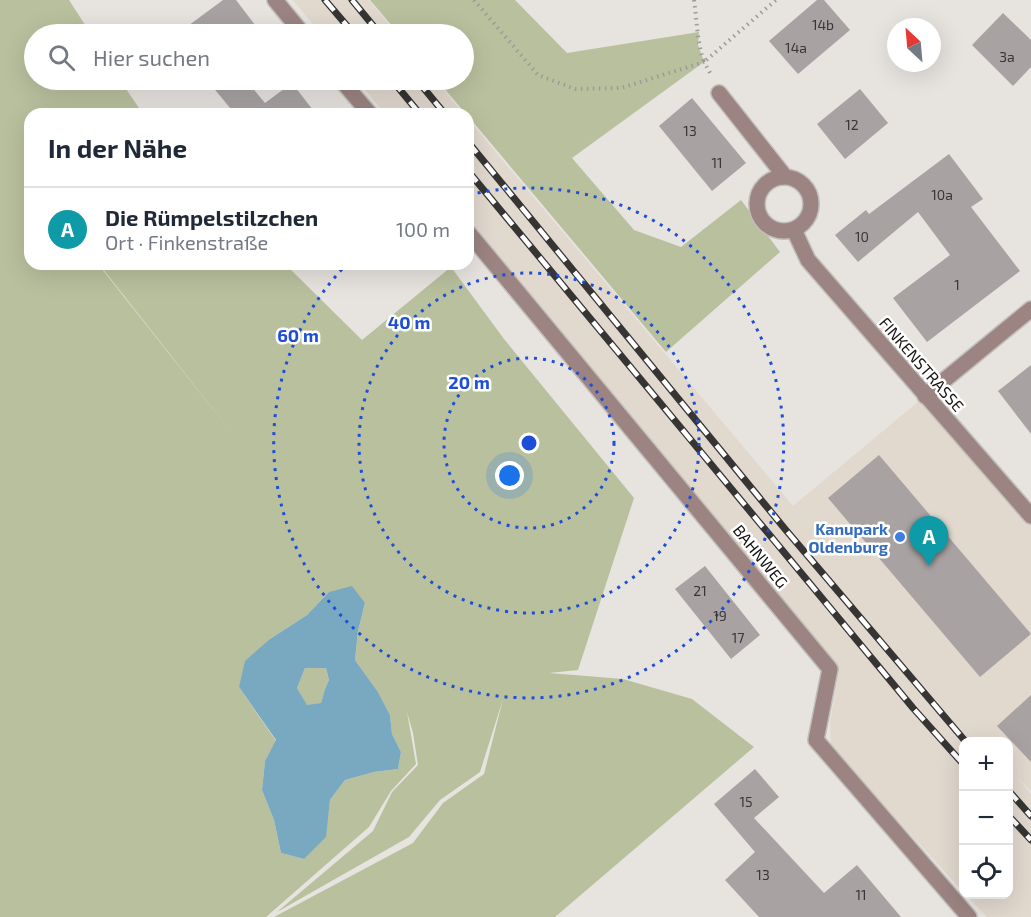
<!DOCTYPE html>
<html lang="de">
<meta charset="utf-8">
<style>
:root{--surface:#fff;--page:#f2f2f3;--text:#1f2937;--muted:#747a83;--line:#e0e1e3;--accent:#0b8043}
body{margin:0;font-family:"Exo 2",sans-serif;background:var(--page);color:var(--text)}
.controls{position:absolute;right:18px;bottom:18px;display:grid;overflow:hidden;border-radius:12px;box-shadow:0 6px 24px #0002}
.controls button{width:54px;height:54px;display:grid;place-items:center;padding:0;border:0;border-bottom:2px solid var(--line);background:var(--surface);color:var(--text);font:30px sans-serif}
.compass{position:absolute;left:887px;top:18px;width:54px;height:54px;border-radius:50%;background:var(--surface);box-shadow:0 6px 24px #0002;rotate:334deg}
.you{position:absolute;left:510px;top:476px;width:21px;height:21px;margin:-15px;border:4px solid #fff;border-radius:50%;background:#1a73e8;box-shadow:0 0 0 9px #1a73e833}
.badge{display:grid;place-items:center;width:39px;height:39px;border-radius:50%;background:var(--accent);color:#fff;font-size:20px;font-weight:700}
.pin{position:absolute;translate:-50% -50px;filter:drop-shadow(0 2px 3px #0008)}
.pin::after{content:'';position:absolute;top:32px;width:21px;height:18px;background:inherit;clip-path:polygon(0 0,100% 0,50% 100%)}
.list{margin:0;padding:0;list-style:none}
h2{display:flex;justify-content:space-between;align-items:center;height:78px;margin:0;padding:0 24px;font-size:26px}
h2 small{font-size:20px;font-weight:400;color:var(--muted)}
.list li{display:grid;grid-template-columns:39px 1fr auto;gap:18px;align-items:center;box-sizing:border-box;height:84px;padding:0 24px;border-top:2px solid var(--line)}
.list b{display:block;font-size:22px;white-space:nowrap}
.list p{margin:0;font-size:20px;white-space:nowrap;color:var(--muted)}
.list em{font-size:20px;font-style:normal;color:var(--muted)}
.icon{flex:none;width:33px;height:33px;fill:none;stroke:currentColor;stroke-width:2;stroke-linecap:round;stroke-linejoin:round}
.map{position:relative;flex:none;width:1031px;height:917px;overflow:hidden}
.search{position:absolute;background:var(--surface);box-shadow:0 6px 24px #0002;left:24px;top:24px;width:450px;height:66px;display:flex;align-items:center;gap:15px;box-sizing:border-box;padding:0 21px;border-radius:33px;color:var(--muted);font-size:22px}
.panel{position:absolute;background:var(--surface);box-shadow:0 6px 24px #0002;left:24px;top:108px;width:450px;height:162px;border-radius:18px}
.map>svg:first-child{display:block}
.built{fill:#e1d8ce}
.green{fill:#b9c09e;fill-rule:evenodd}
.water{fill:#78a9c1;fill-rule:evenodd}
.building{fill:#a8a2a2}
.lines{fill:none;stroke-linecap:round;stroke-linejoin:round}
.minor-casing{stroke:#c1beba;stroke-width:18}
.path{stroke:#9d9a97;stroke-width:4;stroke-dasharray:1.5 4.5;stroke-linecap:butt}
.minor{stroke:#9b8482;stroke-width:15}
.rail-casing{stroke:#363533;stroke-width:7}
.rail{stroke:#fff;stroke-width:4.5;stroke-dasharray:14;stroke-linecap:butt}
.ring{fill:none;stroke:#1d4ed8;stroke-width:3;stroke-dasharray:3 6}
.shop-dot{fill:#3f7fe0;stroke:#fff;stroke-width:2}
.labels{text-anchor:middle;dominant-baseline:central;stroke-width:5;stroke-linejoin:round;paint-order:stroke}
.number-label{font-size:14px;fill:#393736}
.street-label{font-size:16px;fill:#141312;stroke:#fff}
.shop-label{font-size:16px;font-weight:bold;fill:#366cbe;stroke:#fff;text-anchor:end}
.centre{fill:#1d4ed8;stroke:#fff;stroke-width:3}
.ring-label{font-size:18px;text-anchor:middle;font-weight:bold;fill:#1d4ed8;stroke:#fff;stroke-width:5;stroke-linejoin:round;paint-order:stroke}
</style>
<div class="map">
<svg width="1031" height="917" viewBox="0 0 1031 917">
<rect width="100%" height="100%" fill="#e7e3df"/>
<g class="built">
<path d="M293,0H369L397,34H321Z"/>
<path d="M357,80H435L464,114H385Z"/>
<path d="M468,119L793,506L925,396L1031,516V791L1016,776L1031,794V917H987L966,895L1008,894V742H964L963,892L831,747L830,723L838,676L468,217Z"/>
</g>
<g class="green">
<path d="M0,0H69L91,34H34V80H120L143,114H30V264H98L235,437L99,264H285L362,340L451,267L504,339L634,498L578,670L549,673L623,679L692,699L754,747L555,917H274L413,843L443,803L484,774L503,699L480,772L440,800L409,837L277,912L373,831L392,792L418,765L413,733L407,712L416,764L391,791L369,827L266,917H0ZM329,592L365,603L358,631L355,660L378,692L390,715L392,734L401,752L398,769L374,772L345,780L330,800L328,816L304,859L281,853L274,820L262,790L265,761L276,741L239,687L270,639L307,615Z"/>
<path d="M370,0H515L567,53L699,32L698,45L704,62L572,158L634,230L681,247L741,200L780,252L666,352L468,116V114H466L437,80H464V34H399Z"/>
<path d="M305,668H326L329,680L325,689L321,703L307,706L297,688Z"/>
</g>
<path class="water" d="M352,586L365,603L358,631L355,660L378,692L390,715L392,734L401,752L398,769L374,772L345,780L330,800L326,837L304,859L281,853L274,820L262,790L265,761L276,740L239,687L245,661L270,639L307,615L329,592ZM305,668H326L329,680L325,689L321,703L307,705L297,688Z"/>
<g class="building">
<path d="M223,0H236L262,34H177Z"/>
<path d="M817,0H824L850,30L798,74L769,41Z"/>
<path d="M1003,13L1031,40V67L1013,86L972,45Z"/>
<path d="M207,80H246L265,103L292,83L316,114H235Z"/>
<path d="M860,89L888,123L845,159L817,124Z"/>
<path d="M692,98L746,163L712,191L659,126Z"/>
<path d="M949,154L983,199L971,207L1020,271L927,342L893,298L950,255L918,212L858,262L835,235L866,210L869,214Z"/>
<path d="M1031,365V434L998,391Z"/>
<path d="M879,455L1031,634L980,677L828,498Z"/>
<path d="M705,566L760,635L731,659L675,589Z"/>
<path d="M1031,695V762L997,726Z"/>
<path d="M755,769L779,797L754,818L824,893L857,865L901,917H759L725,880L755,852L714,804Z"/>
</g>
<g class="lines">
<defs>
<g id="minor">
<path d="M275,0L303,34"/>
<path d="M341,80L370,114"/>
<path d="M719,93L783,174L782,177"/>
<circle cx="784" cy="204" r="27"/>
<path d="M794,230L808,260L1031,516"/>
<path d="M468,232L830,669L816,740L969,917"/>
<path d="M925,396L1031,309"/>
</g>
</defs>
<use href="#minor" class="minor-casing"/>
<g class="path">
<path d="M474,0L538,75L575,89L621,88L704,62L710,73"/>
<path d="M694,0C697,21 697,42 704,62L776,0"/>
</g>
<use href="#minor" class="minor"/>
<defs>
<g id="rail">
<path d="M325,0L354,34"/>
<path d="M352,0L380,34"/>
<path d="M392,80L420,114"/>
<path d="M417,80L445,114"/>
<path d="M468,142L785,529L966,742"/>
<path d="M468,171L913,708L964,765"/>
<path d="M1008,790L1031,816"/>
<path d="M1008,815L1031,840"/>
</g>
</defs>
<use href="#rail" class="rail-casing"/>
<use href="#rail" class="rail"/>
</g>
<g class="ring">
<circle cx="529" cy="443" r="85"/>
<circle cx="529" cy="443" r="170"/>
<path d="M469 195A255 255 0 1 1 347 264"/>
</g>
<circle class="shop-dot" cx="900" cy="537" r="6"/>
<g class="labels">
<g class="number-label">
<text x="823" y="24">14b</text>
<text x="796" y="47">14a</text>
<text x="1007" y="56">3a</text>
<text x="852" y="124">12</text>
<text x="690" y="130">13</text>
<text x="717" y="162">11</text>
<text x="942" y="194">10a</text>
<text x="862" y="236">10</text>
<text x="957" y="284">1</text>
<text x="700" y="590">21</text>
<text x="720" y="615">19</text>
<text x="738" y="637">17</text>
<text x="746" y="801">15</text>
<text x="763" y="874">13</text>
<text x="861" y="894">11</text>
</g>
<g class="street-label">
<text transform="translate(922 364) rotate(49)">FINKENSTRASSE</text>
<text transform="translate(761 556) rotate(51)">BAHNWEG</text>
</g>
<g class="shop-label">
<text x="888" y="528">Kanupark<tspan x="888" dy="18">Oldenburg</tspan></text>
</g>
</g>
<circle cx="529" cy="443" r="9" class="centre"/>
<g class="ring-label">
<text x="409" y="329">40 m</text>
<text x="298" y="342">60 m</text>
<text x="469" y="389">20 m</text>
</g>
</svg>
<div class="controls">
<button>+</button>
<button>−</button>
<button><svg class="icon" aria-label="locate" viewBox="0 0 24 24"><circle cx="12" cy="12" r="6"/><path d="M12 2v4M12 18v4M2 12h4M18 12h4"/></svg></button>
</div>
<svg class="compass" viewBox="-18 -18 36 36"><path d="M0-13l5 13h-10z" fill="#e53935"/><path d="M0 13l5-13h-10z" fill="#747a83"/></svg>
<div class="you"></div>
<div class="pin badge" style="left:929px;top:566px;background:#0f9aa8">A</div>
<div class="search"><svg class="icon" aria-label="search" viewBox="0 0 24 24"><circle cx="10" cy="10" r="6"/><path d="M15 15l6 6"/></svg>Hier suchen</div>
<section class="panel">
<h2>In der Nähe<small></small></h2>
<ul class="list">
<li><span class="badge" style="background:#0f9aa8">A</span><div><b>Die Rümpelstilzchen</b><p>Ort · Finkenstraße</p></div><em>100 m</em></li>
</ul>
</section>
</div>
